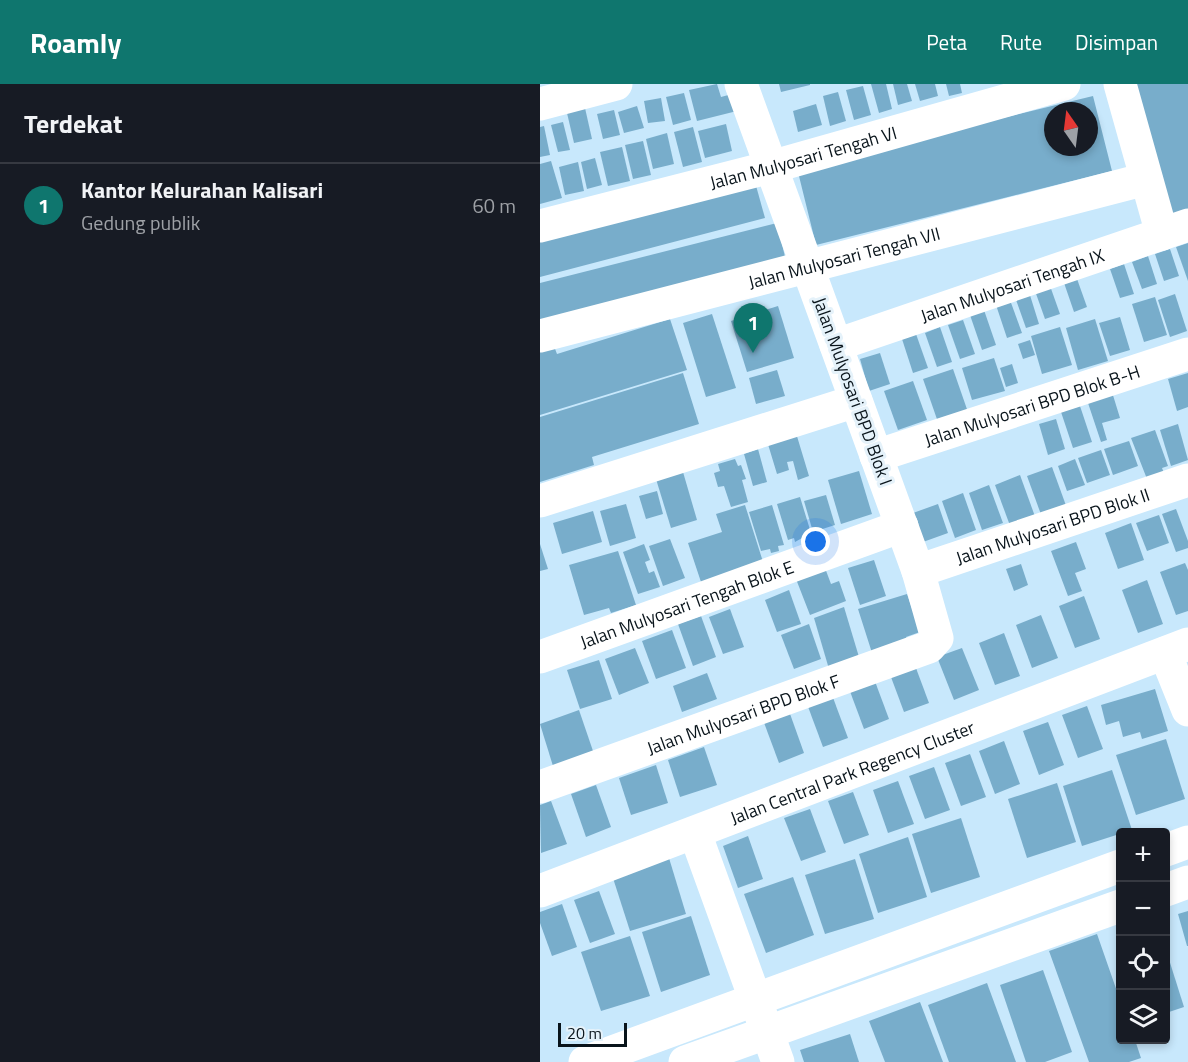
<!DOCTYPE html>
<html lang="id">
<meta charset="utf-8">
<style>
:root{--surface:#171b24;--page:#242831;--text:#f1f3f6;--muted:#9ea1a6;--line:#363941;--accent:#0f766e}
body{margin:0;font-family:"Titillium Web",sans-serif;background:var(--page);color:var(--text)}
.controls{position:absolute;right:18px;bottom:18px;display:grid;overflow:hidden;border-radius:6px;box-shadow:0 3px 9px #0003}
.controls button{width:54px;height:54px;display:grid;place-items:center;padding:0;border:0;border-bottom:2px solid var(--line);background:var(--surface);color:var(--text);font:30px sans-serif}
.compass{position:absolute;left:504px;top:18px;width:54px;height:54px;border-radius:50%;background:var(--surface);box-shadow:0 3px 9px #0003;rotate:346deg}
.scale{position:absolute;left:18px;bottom:15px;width:69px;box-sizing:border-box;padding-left:6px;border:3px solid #09141b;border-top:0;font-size:16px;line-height:21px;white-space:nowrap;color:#09141b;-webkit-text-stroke:4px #e5f2fa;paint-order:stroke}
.you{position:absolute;left:276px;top:458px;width:21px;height:21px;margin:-15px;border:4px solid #fff;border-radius:50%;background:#1a73e8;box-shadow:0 0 0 9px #1a73e833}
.badge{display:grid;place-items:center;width:39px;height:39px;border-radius:50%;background:var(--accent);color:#fff;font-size:20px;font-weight:700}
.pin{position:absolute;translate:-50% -50px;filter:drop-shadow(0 2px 3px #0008)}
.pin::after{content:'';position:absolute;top:32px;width:21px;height:18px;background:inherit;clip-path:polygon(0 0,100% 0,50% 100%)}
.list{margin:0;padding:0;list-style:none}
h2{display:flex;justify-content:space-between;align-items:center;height:78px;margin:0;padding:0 24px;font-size:26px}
h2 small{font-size:20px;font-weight:400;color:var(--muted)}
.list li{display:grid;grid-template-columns:39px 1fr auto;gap:18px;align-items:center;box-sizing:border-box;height:84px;padding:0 24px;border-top:2px solid var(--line)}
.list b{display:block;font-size:22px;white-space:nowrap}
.list p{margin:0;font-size:20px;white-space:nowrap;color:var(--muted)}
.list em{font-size:20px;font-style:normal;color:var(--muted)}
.icon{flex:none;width:33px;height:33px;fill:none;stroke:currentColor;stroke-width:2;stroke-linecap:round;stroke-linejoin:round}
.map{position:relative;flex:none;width:648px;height:978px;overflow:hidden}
header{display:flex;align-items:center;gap:36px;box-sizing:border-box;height:84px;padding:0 30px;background:var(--accent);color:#fff}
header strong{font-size:28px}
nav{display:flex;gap:33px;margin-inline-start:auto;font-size:21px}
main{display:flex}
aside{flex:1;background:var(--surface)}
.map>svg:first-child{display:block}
.building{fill:#78adcb;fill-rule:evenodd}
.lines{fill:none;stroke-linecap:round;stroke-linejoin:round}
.minor{stroke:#fff;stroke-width:33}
.labels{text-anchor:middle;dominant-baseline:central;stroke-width:6;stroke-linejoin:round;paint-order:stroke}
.street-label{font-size:18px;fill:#09141b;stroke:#e5f2fa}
</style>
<header>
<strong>Roamly</strong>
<nav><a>Peta</a><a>Rute</a><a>Disimpan</a></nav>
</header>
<main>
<aside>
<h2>Terdekat<small></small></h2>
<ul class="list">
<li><span class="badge">1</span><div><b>Kantor Kelurahan Kalisari</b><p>Gedung publik</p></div><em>60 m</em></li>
</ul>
</aside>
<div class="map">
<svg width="648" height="978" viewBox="0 0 648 978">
<rect width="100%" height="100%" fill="#c8e8fc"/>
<g class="building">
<path d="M177,0L181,13L192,10L197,27L157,37L149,6Z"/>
<path d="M239,0H270V1L241,8Z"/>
<path d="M331,0H346L352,25L339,29Z"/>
<path d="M353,0H367L372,17L358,21Z"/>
<path d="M375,0H395L398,12L380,17Z"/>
<path d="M406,0H420L422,9L409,12Z"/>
<path d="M595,0H648V128L633,133Z"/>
<path d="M323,2L331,31L314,36L306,6Z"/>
<path d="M298,8L306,37L290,42L283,12Z"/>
<path d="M144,9L151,36L133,41L126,13Z"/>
<path d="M553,12L572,87L276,161L257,84ZM513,27H549V63H513Z"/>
<path d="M121,14L125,37L108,39L104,17Z"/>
<path d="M276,20L282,41L258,48L253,27Z"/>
<path d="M97,22L104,44L84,49L78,28Z"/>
<path d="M45,24L52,55L34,59L27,29Z"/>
<path d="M74,26L80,51L63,55L57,30Z"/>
<path d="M23,38L30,66L18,68L11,41Z"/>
<path d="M186,40L192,67L165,74L158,47Z"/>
<path d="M4,42L10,71L0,73V43Z"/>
<path d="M153,43L162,78L143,83L134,48Z"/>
<path d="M127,49L134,80L113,85L106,55Z"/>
<path d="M103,57L111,91L93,95L85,61Z"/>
<path d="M82,63L90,97L68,102L60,68Z"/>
<path d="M55,74L62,101L47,105L41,78Z"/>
<path d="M11,77L22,114L0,120V80Z"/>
<path d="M38,78L44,107L25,111L19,83Z"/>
<path d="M215,98L225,134L0,193V154Z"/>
<path d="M237,139L246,177L0,240V199Z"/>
<path d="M648,159V197L636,163Z"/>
<path d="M630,165L639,192L624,197L615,170Z"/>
<path d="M608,172L617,200L602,205L592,178Z"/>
<path d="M584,180L594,210L580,214L570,185Z"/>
<path d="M536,192L547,223L534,228L523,196Z"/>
<path d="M509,199L520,230L505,235L494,204Z"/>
<path d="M489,208L499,240L486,244L475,213Z"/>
<path d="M635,210L647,247L630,253L618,216Z"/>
<path d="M615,213L627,251L604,258L592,220Z"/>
<path d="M470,216L482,249L467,254L456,221Z"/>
<path d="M238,222L254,274L207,288L191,237Z"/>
<path d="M444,226L456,261L442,266L430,231Z"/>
<path d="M172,230L196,304L166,313L143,239Z"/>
<path d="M580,233L590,266L570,272L559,239Z"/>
<path d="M130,235L147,286L0,331V260L12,257L17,270Z"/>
<path d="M555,235L568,277L538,286L526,244Z"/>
<path d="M423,236L435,270L420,275L408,241Z"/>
<path d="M400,243L412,278L397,283L385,249Z"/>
<path d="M520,243L532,281L502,290L491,252Z"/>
<path d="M376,250L388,284L373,289L362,255Z"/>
<path d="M490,256L495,271L483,275L478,260Z"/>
<path d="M340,269L350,300L329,307L320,275Z"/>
<path d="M454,274L465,307L432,316L422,284Z"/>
<path d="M472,280L478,299L466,303L460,284Z"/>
<path d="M413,285L429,331L399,341L383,295Z"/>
<path d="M237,286L245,312L216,320L209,294Z"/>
<path d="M143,289L159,340L52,373L54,381L0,398V333Z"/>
<path d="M648,289V323L637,327L628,295Z"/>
<path d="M373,297L387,336L358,346L344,307Z"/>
<path d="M572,308L580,334L562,339L567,356L561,358L547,316Z"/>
<path d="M540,322L552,358L533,364L521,328Z"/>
<path d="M516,335L525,365L508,371L499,340Z"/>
<path d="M638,340L648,376L631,382L620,346Z"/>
<path d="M615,346L628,382L622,384L624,389L607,395L591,354Z"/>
<path d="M256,349L269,392L258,396L253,377L247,378L249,386L237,390L227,357Z"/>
<path d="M589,357L598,382L573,391L564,365Z"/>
<path d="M218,365L227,398L213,402L204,370Z"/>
<path d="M561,366L570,391L547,399L538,374Z"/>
<path d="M195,375L198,382L201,381L206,395L202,396L208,418L191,423L184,402L178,403L174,389L180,387L178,380Z"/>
<path d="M535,375L545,401L527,407L518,382Z"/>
<path d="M512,383L528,427L503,436L487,392Z"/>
<path d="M319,387L332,430L301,440L288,396Z"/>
<path d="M143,388L157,436L131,444L116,395Z"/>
<path d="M480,391L497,438L472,447L455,401Z"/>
<path d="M449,401L463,439L442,446L429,409Z"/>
<path d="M117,407L123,430L106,435L99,412Z"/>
<path d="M423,409L436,446L415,454L402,417Z"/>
<path d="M286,411L295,441L273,448L264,417Z"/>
<path d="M260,413L271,449L255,458L254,454L248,456L237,420Z"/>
<path d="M86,420L96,454L70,462L60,427Z"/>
<path d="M398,420L408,449L383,458L373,429Z"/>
<path d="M205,421L224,481L162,501L148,459L182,448L176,430Z"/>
<path d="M232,421L244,461L238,462L239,467L231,469L230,465L221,467L209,428Z"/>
<path d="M636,425L648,457V464L636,468L622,430Z"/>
<path d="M53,427L62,458L22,470L13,439Z"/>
<path d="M619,431L629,459L607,467L596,439Z"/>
<path d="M591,439L604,476L578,485L565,449Z"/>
<path d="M130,455L145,494L123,502L109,462Z"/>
<path d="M536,458L546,485L535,489L542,507L528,512L511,467Z"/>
<path d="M0,460L8,485L0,487Z"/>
<path d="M104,460L110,476L105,478L109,489L114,487L120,503L98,510L83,468Z"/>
<path d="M78,467L96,521L71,529L69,524L44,531L29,481Z"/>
<path d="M334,476L346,512L320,521L308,484Z"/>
<path d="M645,479L648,486V527L636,531L620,488Z"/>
<path d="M481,480L488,501L474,507L466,485Z"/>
<path d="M285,484L291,500L299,497L306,517L270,531L256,495Z"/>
<path d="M607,496L623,540L598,549L582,506Z"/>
<path d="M249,506L261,540L237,548L225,516Z"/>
<path d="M367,510L380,548L366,553L368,558L352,559L353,565L333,572L318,525Z"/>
<path d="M544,512L560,555L535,564L519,522Z"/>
<path d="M304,523L319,573L289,585L274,534Z"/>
<path d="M190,525L204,563L183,570L169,533Z"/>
<path d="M501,531L518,574L492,584L476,541Z"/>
<path d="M161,532L176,573L153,582L138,540Z"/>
<path d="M269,540L281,575L254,585L241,551Z"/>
<path d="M132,546L146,584L116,595L102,557Z"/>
<path d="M464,549L480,592L455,601L439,559Z"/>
<path d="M95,564L109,599L79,611L65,575Z"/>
<path d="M422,564L439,606L414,616L397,573Z"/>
<path d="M59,576L72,615L40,625L27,586Z"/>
<path d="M373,576L389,619L364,628L348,585Z"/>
<path d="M167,589L177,615L142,628L133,602Z"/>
<path d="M333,592L349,635L324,645L308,602Z"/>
<path d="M615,605L628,647L602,655L600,648L583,653L579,637L566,641L561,621Z"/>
<path d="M292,611L308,654L283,663L267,620Z"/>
<path d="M547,622L563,665L538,674L522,631Z"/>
<path d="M39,626L53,667L13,682L0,640Z"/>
<path d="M249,627L264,669L239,679L223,636Z"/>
<path d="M508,638L524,681L499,691L483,647Z"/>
<path d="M626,655L645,715L596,731L576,671Z"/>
<path d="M464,657L480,700L455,710L439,667Z"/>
<path d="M164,663L177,701L140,713L128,676Z"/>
<path d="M430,670L446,713L421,722L405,679Z"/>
<path d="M116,681L128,719L91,731L79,694Z"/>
<path d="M394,683L410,726L385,735L369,692Z"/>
<path d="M572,686L592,746L542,762L523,702Z"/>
<path d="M358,697L374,740L348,749L333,706Z"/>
<path d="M517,699L536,758L487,774L468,715Z"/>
<path d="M56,701L71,743L46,753L31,710Z"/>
<path d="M313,708L329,751L304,760L288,717Z"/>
<path d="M11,717L27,760L1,769L0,721Z"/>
<path d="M270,725L286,768L261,777L244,734Z"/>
<path d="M421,734L440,793L391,809L372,750Z"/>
<path d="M208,752L223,795L198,804L183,762Z"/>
<path d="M368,753L387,813L338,829L319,770Z"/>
<path d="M129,774L146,830L90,847L72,791Z"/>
<path d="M315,775L334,835L285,850L265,791Z"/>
<path d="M253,793L274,851L226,869L204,810Z"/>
<path d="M59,807L75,850L50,859L34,816Z"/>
<path d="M22,820L37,863L12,872L0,839V828Z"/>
<path d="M648,827V862H647L638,830Z"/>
<path d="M151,832L170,891L121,908L102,848Z"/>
<path d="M557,850L580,916V956H595L601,974L589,978H549L509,867Z"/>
<path d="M90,852L110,912L61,927L41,868Z"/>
<path d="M626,866L644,923L626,929Z"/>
<path d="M503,886L532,968L505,978H486L460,901Z"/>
<path d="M447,899L476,978H409L388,921Z"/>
<path d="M380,918L403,978H345L329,937Z"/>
<path d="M310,950L319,978H264L260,966Z"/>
</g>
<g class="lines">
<g class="minor">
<path d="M580,0L622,150"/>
<path d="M0,20L76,0"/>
<path id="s1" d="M0,142L231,83L524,0"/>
<path id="s2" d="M0,252L606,95"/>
<path id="s3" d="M296,261L648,141"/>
<path id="s4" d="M336,372L648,270"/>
<path d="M0,417L316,317"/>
<path id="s5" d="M378,487L648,396"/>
<path d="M625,569L648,626"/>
<path id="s6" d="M0,573L362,442"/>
<path id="s7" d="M0,703L389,563L397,554L378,487L201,0"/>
<path d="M155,749L238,978"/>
<path d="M626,766L648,758"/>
<path d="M626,806L648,798"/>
<path id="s8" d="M0,807L648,560"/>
<path d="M45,978L580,782"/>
<path d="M145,978L580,822"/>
</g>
</g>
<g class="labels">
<g class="street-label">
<text stroke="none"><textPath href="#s1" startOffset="272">Jalan Mulyosari Tengah VI</textPath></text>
<text stroke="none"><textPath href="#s2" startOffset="314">Jalan Mulyosari Tengah VII</textPath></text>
<text stroke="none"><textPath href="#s3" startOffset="186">Jalan Mulyosari Tengah IX</textPath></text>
<text transform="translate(313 307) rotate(70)">Jalan Mulyosari BPD Blok I</text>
<text stroke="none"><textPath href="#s4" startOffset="164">Jalan Mulyosari BPD Blok B-H</textPath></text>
<text stroke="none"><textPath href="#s5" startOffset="142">Jalan Mulyosari BPD Blok II</textPath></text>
<text stroke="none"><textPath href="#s6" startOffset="156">Jalan Mulyosari Tengah Blok E</textPath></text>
<text stroke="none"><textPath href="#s7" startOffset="216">Jalan Mulyosari BPD Blok F</textPath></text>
<text stroke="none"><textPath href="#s8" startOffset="334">Jalan Central Park Regency Cluster</textPath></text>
</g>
</g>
</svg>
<div class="controls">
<button>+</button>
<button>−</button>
<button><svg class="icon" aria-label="locate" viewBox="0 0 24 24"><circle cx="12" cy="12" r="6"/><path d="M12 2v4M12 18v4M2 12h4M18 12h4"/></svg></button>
<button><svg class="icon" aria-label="layers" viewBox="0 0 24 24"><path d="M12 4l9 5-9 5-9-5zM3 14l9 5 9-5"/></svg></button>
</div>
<svg class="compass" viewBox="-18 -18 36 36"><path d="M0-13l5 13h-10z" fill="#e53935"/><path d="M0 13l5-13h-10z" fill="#9ea1a6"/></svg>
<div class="scale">20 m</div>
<div class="you"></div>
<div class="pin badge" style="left:213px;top:269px">1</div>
</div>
</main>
